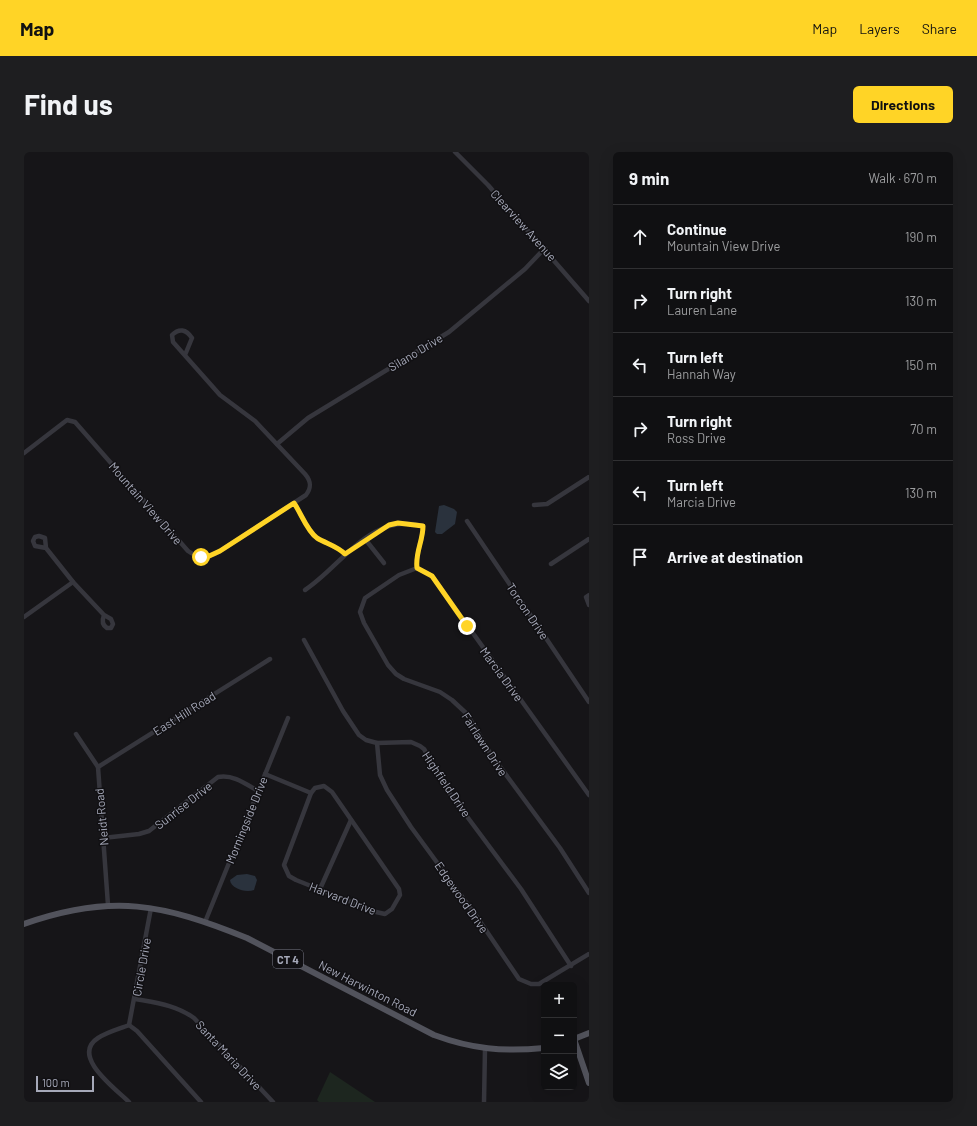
<!DOCTYPE html>
<meta charset="utf-8">
<style>
:root{--surface:#101012;--page:#1e1e20;--text:#f1f3f6;--muted:#9c9d9f;--line:#303032;--accent:#ffd426}
body{margin:0;font-family:Barlow,sans-serif;background:var(--page);color:var(--text)}
.controls{position:absolute;right:12px;bottom:12px;display:grid;overflow:hidden;border-radius:6px;box-shadow:0 4px 16px #0002}
.controls button{width:36px;height:36px;display:grid;place-items:center;padding:0;border:0;border-bottom:1px solid var(--line);background:var(--surface);color:var(--text);font:20px sans-serif}
.scale{position:absolute;left:12px;bottom:10px;width:58px;box-sizing:border-box;padding-left:4px;border:2px solid #a6a9b9;border-top:0;font-size:11px;line-height:14px;white-space:nowrap;color:#a6a9b9;-webkit-text-stroke:3px #111013;paint-order:stroke}
.stop{position:absolute;width:12px;height:12px;margin:-9px;border:3px solid #ffd426;border-radius:50%;background:#fff}
.stop.end{background:#ffd426;border-color:#fff;box-shadow:0 1px 4px #0008}
.list{margin:0;padding:0;list-style:none}
h2{display:flex;justify-content:space-between;align-items:center;height:52px;margin:0;padding:0 16px;font-size:17px}
h2 small{font-size:13px;font-weight:400;color:var(--muted)}
.list li{display:grid;grid-template-columns:26px 1fr auto;gap:12px;align-items:center;box-sizing:border-box;height:64px;padding:0 16px;border-top:1px solid var(--line)}
.list b{display:block;font-size:15px;white-space:nowrap}
.list p{margin:0;font-size:13px;white-space:nowrap;color:var(--muted)}
.list em{font-size:13px;font-style:normal;color:var(--muted)}
.icon{flex:none;width:22px;height:22px;fill:none;stroke:currentColor;stroke-width:2;stroke-linecap:round;stroke-linejoin:round}
.map{position:relative;flex:none;width:565px;height:950px;overflow:hidden;border-radius:6px}
header{display:flex;align-items:center;gap:24px;box-sizing:border-box;height:56px;padding:0 20px;background:var(--accent);color:#111}
header strong{font-size:19px}
nav{display:flex;gap:22px;margin-inline-start:auto;font-size:14px}
.intro{display:flex;align-items:center;justify-content:space-between;box-sizing:border-box;height:96px;padding:0 24px}
h1{margin:0;font-size:28px}
.button{padding:10px 18px;border-radius:6px;background:var(--accent);color:#111;font-size:14px;font-weight:700}
main{display:flex;gap:24px;padding:0 24px}
aside{flex:1;background:var(--surface);border-radius:6px;box-shadow:0 4px 16px #0002}
.map>svg:first-child{display:block}
.green{fill:#1d261f}
.water{fill:#2a323d}
.lines{fill:none;stroke-linecap:round;stroke-linejoin:round}
.minor{stroke:#36363d;stroke-width:4.5}
.major{stroke:#52535c;stroke-width:6}
.route{stroke:#ffd426;stroke-width:5}
.labels{text-anchor:middle;dominant-baseline:central;stroke-width:3;stroke-linejoin:round;paint-order:stroke}
.shield{fill:#111013;stroke:#797b87;stroke-width:1}
.shield-label{font-size:11px;font-weight:bold;fill:#a6a9b9}
.street-label{font-size:12px;fill:#a6a9b9;stroke:#111013}
</style>
<header>
<strong>Map</strong>
<nav><a>Map</a><a>Layers</a><a>Share</a></nav>
</header>
<div class="intro"><h1>Find us</h1><a class="button">Directions</a></div>
<main>
<div class="map">
<svg width="565" height="950" viewBox="0 0 565 950">
<rect width="100%" height="100%" fill="#161518"/>
<path class="green" d="M306,920L351,950H295L293,948Z"/>
<g class="water">
<path d="M420,353L430,357L433,360L431,372L418,382H413L411,380L415,354Z"/>
<path d="M223,722L231,724L233,728L230,738C222,741 207,737 206,728L213,723Z"/>
</g>
<g class="lines">
<g class="minor">
<path d="M431,0L464,33L565,149"/>
<path d="M253,292L284,266L425,180L501,117L521,96"/>
<path d="M0,301L43,268L51,270L164,399C175,407 184,406 196,399L282,343C288,335 287,329 281,322L231,269L196,243L149,190L148,183C155,176 162,177 168,186L161,203"/>
<path d="M270,351C277,361 283,379 293,386C303,392 313,394 321,402"/>
<path d="M510,353L523,352L565,325"/>
<path d="M443,369L565,550"/>
<path d="M341,387L360,411"/>
<path d="M22,396L11,394L9,389L11,385L15,384L21,386L22,396L49,430L80,463L87,467L89,472L87,476H83C78,473 78,468 80,463"/>
<path d="M527,412L565,387"/>
<path d="M281,438C319,413 346,360 399,374C399,389 391,401 393,416"/>
<path d="M565,443L562,445L565,453"/>
<path d="M0,465L49,430"/>
<path d="M280,488L319,559L335,583L342,588L353,591L387,590L396,594L400,597L427,643L497,737L547,814"/>
<path d="M52,582L74,615L84,753"/>
<path d="M353,591L356,623L363,638L387,675L453,765L495,827L507,832H515L565,802"/>
<path d="M74,615L246,507"/>
<path d="M241,622L287,641"/>
<path d="M300,634L308,640L375,737L376,743L368,757L361,762L352,760L272,728L265,724L260,713L287,641L291,636Z"/>
<path d="M565,643L408,424L393,416L375,423L341,446L336,460L340,471L364,513L372,522L380,527L416,540L428,548L443,562L466,601L536,696L565,741"/>
<path d="M79,686L115,682L125,679L194,625C209,622 222,632 234,639"/>
<path d="M296,737L327,668"/>
<path d="M181,770L264,566"/>
<path d="M111,847C133,851 152,853 170,866L249,950"/>
<path d="M105,873L113,879L177,950"/>
<path d="M105,950C92,937 46,904 74,886C83,880 95,877 105,873L127,756"/>
<path d="M460,950L461,897"/>
</g>
<g class="major">
<path d="M0,772C88,741 139,752 223,786L410,883C448,897 479,900 520,896"/>
<path d="M550,887L565,931"/>
<path d="M550,887L565,881"/>
</g>
</g>
<g class="lines">
<path class="route" d="M177,405H183L196,399L270,351C277,361 283,379 293,386C303,392 313,394 321,402L365,373L374,371L399,374C399,389 391,401 393,416L408,424L443,474"/>
</g>
<g class="labels">
<rect class="shield" x="249" y="798" width="30" height="18" rx="3"/>
<g class="shield-label">
<text x="264" y="807">CT 4</text>
</g>
<g class="street-label">
<text transform="translate(500 73) rotate(48)">Clearview Avenue</text>
<text transform="translate(391 200) rotate(-31)">Silano Drive</text>
<text transform="translate(122 351) rotate(49)">Mountain View Drive</text>
<text transform="translate(504 459) rotate(56)">Torcon Drive</text>
<text transform="translate(478 522) rotate(54)">Marcia Drive</text>
<text transform="translate(160 561) rotate(-32)">East Hill Road</text>
<text transform="translate(461 592) rotate(57)">Fairlawn Drive</text>
<text transform="translate(423 632) rotate(56)">Highfield Drive</text>
<text transform="translate(159 653) rotate(-38)">Sunrise Drive</text>
<text transform="translate(77 665) rotate(-95)">Neidt Road</text>
<text transform="translate(222 668) rotate(-68)">Morningside Drive</text>
<text transform="translate(438 745) rotate(55)">Edgewood Drive</text>
<text transform="translate(319 746) rotate(21)">Harvard Drive</text>
<text transform="translate(117 815) rotate(-80)">Circle Drive</text>
<text transform="translate(344 836) rotate(27)">New Harwinton Road</text>
<text transform="translate(205 903) rotate(47)">Santa Maria Drive</text>
</g>
</g>
</svg>
<div class="controls">
<button>+</button>
<button>−</button>
<button><svg class="icon" aria-label="layers" viewBox="0 0 24 24"><path d="M12 4l9 5-9 5-9-5zM3 14l9 5 9-5"/></svg></button>
</div>
<div class="scale">100 m</div>
<div class="stop" style="left:177px;top:405px"></div>
<div class="stop end" style="left:443px;top:474px"></div>
</div>
<aside>
<h2>9 min<small>Walk · 670 m</small></h2>
<ul class="list">
<li><svg class="icon" aria-label="ahead" viewBox="0 0 24 24"><path d="M12 20V5M6 11l6-6 6 6"/></svg><div><b>Continue</b><p>Mountain View Drive</p></div><em>190 m</em></li>
<li><svg class="icon" aria-label="right" viewBox="0 0 24 24"><path d="M7 20v-9h11M14 6l5 5-5 5"/></svg><div><b>Turn right</b><p>Lauren Lane</p></div><em>130 m</em></li>
<li><svg class="icon" aria-label="left" viewBox="0 0 24 24"><path d="M17 20v-9H6M10 6l-5 5 5 5"/></svg><div><b>Turn left</b><p>Hannah Way</p></div><em>150 m</em></li>
<li><svg class="icon" aria-label="right" viewBox="0 0 24 24"><path d="M7 20v-9h11M14 6l5 5-5 5"/></svg><div><b>Turn right</b><p>Ross Drive</p></div><em>70 m</em></li>
<li><svg class="icon" aria-label="left" viewBox="0 0 24 24"><path d="M17 20v-9H6M10 6l-5 5 5 5"/></svg><div><b>Turn left</b><p>Marcia Drive</p></div><em>130 m</em></li>
<li><svg class="icon" aria-label="arrive" viewBox="0 0 24 24"><path d="M6 21V4h12l-3 4 3 4H6"/></svg><div><b>Arrive at destination</b></div></li>
</ul>
</aside>
</main>
